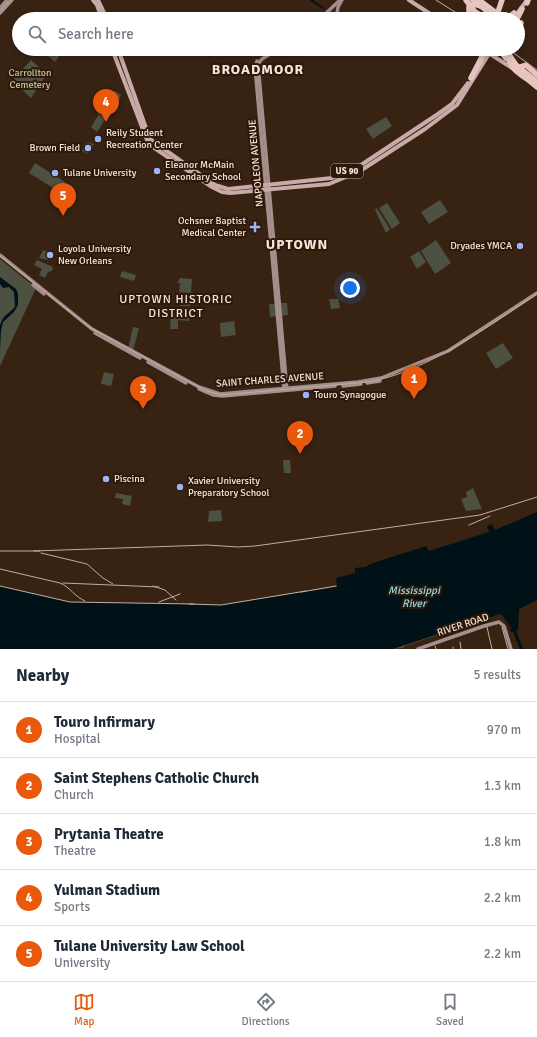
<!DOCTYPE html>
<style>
:root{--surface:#fff;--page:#f6f6f7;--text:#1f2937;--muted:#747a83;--line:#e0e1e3;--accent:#ea580c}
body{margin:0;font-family:Signika,sans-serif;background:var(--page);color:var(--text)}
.you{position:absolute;left:350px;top:288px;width:14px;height:14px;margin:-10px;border:3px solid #fff;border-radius:50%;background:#1a73e8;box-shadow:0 0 0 6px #1a73e833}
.badge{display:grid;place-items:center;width:26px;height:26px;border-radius:50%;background:var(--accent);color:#fff;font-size:13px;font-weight:700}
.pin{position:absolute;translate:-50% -33px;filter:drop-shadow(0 1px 2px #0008)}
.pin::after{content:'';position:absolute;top:21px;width:14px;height:12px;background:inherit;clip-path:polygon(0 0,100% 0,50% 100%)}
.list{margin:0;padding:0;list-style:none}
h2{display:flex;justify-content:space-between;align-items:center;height:52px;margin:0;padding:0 16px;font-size:17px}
h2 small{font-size:13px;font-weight:400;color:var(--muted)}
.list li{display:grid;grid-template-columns:26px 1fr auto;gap:12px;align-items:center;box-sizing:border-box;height:56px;padding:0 16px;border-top:1px solid var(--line)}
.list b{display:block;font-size:15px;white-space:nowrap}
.list p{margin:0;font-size:13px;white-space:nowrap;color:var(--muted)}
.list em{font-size:13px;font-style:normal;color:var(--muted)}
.icon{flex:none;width:22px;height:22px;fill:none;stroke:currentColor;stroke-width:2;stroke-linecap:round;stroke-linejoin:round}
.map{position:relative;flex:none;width:537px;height:649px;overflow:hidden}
.search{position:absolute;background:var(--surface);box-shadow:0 2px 6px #0003;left:12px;right:12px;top:12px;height:44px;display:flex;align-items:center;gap:10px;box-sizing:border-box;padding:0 14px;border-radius:22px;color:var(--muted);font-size:15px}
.sheet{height:332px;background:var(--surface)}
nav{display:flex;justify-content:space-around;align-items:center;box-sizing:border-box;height:56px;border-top:1px solid var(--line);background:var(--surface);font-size:11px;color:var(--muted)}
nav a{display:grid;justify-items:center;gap:2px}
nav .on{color:var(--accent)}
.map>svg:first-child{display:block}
.green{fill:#4d5141}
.water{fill:#001217}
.pier{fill:#382212}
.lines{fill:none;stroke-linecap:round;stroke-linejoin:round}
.canal{stroke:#001217;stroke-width:2}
.secondary{stroke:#a58e8c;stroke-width:3.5}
.primary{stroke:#c8aaa8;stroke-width:4}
.highway{stroke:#e8c4c1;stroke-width:5.5}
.tram{stroke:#c0aea3;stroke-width:1}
.rail{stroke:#c0aea3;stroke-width:1}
.poi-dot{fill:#9bb5fd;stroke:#2e1809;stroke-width:1.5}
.labels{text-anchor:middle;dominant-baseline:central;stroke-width:4;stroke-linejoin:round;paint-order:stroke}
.shield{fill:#2e1809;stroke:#b9a89d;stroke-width:1}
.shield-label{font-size:9px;font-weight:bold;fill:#f5e5dc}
.park-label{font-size:10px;fill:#bdc894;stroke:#2e1809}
.poi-label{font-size:10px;fill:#f5e5dc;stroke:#2e1809;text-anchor:start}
.street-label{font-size:10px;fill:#f5e5dc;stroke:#2e1809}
.water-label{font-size:11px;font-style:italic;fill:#92d7e3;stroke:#2e1809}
.quarter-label{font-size:12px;letter-spacing:1px;fill:#f5e5dc;stroke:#2e1809}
.district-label{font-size:14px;font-weight:bold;letter-spacing:1px;fill:#f5e5dc;stroke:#2e1809}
</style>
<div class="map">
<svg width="537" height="649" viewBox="0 0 537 649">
<rect width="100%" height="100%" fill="#382212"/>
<g class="green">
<path d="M61,49L63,51L55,62L41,50Z"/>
<path d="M31,60L47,74L31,98L12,81Z"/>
<path d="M115,91L121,95L116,108L104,101L107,93Z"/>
<path d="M99,114L106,118L97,132L91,127Z"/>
<path d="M386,117L392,126L373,139L366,129Z"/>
<path d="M87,142L94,144L88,154L82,151Z"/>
<path d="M35,163L65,182L58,191L29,173Z"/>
<path d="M440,200L448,212L429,224L421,212Z"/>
<path d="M387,203L400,223L392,229L379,208Z"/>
<path d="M377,208L390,229L386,233L375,210Z"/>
<path d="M436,240L451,263L435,274L421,251Z"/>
<path d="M43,250L51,253L48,260L39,258Z"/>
<path d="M419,251L426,262L417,269L410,257Z"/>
<path d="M0,259L36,288L0,366Z"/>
<path d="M37,260L53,267L52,271L48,272L45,278L39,275L42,269L34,265Z"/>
<path d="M122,271L136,275L134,281L120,277Z"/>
<path d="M180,278L192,279L191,293L179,292L180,283H177Z"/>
<path d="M180,293L190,294V306H180Z"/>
<path d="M329,299H338L340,308L331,309Z"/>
<path d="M280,303H287L288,315L281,316Z"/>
<path d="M269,304H276L277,316L270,317Z"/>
<path d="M179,308H190L189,321L178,320V329H170L171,314H179Z"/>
<path d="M234,321L236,335L221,337L220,323Z"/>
<path d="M133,327L139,328L133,351L128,349Z"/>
<path d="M503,343L513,358L496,369L486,353Z"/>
<path d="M104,372L114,374L111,386L101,384Z"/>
<path d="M283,460H290L291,473H284Z"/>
<path d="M473,488L482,509L466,511L461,499L467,497L466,492Z"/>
<path d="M116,493L132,496L130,506L122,504L123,499L115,498Z"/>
<path d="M221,510L222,521L208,522L209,511Z"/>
<path d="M450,628V631L405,646L403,648L390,649Z"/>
</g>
<g class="water">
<path d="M0,277L16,289L18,294V305L14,312L3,322L1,331L0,350V325L3,318L15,307L14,292L9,287L3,288L0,284Z"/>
<path d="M537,512V600L519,609L518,630H516L523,649H520L513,632H511L501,615H497L393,649H0V586L70,602L220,605L337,587L336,578L355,573V568L365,567L373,563L426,546L429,551L489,532L487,526L492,524L495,530Z"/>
</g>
<path class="pier" d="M499,614L502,615L510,626H511L513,631L510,626L511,632L505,621L499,616L454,628L461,624L490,618Z"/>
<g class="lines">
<path class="canal" d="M311,0L323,8"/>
<g class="secondary">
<path d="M0,8L7,0"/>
<path d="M0,13L12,0"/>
<path d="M320,19L340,0"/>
<path d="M331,19L337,14L338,7L342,0"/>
<path d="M278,49L262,59L258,64L287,390"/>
<path d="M257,61L255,67L284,389"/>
<path d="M0,255L92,329L199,387L220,394L358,382L381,378L448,351L537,293"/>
<path d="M33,285L44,294"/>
<path d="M95,333L140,358"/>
<path d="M148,362L186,383"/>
<path d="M367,383L380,381"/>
<path d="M343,386L361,384"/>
<path d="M199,389L213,395L223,396L335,386"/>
<path d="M418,649L484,626L499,622L504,626L511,649"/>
</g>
<g class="primary">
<path d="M93,0L97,5L102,19"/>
<path d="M98,0L107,19"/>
<path d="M409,0L438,19"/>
<path d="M513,19L527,0"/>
<path d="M112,49L147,140L153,147L212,187L222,192L230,193L329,184L360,171L425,129L457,105L492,49"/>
<path d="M118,49L147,131L151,140L215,185L228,189L332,178L361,165L438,114L452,104L468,83"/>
<path d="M482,49L512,68"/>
</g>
<g class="highway">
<path d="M466,0L475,12L487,19"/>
<path d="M473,0L486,10L492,19"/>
<path d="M479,0L504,19"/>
<path d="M527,3L528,0"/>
<path d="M497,15L502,0"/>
<path d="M474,19L469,14V7L474,4L481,6"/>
<path d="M507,19L514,13"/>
<path d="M517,19L522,9"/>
<path d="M518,25L521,23"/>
<path d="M518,38L520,35"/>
<path d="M499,49L506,58"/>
<path d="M505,49C514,78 518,69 537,87"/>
<path d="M510,56L516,65L537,82"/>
<path d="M520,67L526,65L537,75"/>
<path d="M471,78L486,49"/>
</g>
<g class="tram">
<path d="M0,11L10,0"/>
<path d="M0,256L89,327L204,390L221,395L368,382C427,372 488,326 537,294"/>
</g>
<g class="rail">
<path d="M436,0L466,19"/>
<path d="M508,49L537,70"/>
<path d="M469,525L490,516"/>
<path d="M0,551H40"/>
<path d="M34,551L207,545L238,547L255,546L480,515L537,497"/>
<path d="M41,553L87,564L103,578L113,584"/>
<path d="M0,569L60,583C70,587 75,597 85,601"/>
<path d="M63,583L159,587"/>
<path d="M0,586L70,602L194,604"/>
<path d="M153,586L165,590L176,600"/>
<path d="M301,592L336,586"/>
<path d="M159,602L180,594"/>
<path d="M189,604L221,605L306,591"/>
<path d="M487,627L492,649"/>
<path d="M502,627L508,649"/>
<path d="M460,642L461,649"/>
<path d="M435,646L436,649"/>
<path d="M453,647V649"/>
</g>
</g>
<g class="poi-dot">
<circle cx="98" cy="139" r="4"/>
<circle cx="88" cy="148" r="4"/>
<circle cx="157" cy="171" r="4"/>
<circle cx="55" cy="173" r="4"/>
<path d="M253 221h4v4h4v4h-4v4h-4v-4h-4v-4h4z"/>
<circle cx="520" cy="246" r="4"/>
<circle cx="50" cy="255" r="4"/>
<circle cx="306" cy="395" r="4"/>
<circle cx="106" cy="479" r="4"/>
<circle cx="180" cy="487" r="4"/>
</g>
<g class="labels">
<rect class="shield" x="331" y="164" width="32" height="14" rx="3"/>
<g class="shield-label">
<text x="347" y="171">US 90</text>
</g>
<g class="park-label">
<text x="30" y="73">Carrollton<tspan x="30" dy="12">Cemetery</tspan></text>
</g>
<g class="poi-label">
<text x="106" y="133">Reily Student<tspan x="106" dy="12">Recreation Center</tspan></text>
<text x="80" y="148" text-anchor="end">Brown Field</text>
<text x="165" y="165">Eleanor McMain<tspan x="165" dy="12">Secondary School</tspan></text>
<text x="63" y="173">Tulane University</text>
<text x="246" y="221" text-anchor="end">Ochsner Baptist<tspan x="246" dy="12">Medical Center</tspan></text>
<text x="512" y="246" text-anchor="end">Dryades YMCA</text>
<text x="58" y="249">Loyola University<tspan x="58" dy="12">New Orleans</tspan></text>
<text x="314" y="395">Touro Synagogue</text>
<text x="114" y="479">Piscina</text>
<text x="188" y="481">Xavier University<tspan x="188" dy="12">Preparatory School</tspan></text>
</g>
<g class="street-label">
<text transform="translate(256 163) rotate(-95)">NAPOLEON AVENUE</text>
<text transform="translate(270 380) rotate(-4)">SAINT CHARLES AVENUE</text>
<text transform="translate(463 625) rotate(-18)">RIVER ROAD</text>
</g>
<g class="water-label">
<text x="414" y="590">Mississippi<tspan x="414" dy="13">River</tspan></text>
</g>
<g class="quarter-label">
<text x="176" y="299">UPTOWN HISTORIC<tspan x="176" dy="14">DISTRICT</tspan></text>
</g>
<g class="district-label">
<text x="258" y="69">BROADMOOR</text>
<text x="297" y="244">UPTOWN</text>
</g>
</g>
</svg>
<div class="you"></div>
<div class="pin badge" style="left:414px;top:399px">1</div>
<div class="pin badge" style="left:300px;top:454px">2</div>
<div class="pin badge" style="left:143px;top:409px">3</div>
<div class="pin badge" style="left:106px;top:122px">4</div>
<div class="pin badge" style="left:63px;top:216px">5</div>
<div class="search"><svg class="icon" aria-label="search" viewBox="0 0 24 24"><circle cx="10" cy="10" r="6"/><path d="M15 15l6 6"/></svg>Search here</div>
</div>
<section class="sheet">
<h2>Nearby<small>5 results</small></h2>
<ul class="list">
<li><span class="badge">1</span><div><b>Touro Infirmary</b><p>Hospital</p></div><em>970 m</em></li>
<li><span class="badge">2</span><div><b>Saint Stephens Catholic Church</b><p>Church</p></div><em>1.3 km</em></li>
<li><span class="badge">3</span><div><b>Prytania Theatre</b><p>Theatre</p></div><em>1.8 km</em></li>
<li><span class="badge">4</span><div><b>Yulman Stadium</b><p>Sports</p></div><em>2.2 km</em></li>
<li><span class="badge">5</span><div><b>Tulane University Law School</b><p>University</p></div><em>2.2 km</em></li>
</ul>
</section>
<nav>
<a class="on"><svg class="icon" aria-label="map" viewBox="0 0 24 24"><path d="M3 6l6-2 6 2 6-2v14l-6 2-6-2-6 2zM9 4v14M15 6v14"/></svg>Map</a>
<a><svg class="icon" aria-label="directions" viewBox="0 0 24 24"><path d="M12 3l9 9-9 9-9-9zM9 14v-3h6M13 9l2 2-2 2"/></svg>Directions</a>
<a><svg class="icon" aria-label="saved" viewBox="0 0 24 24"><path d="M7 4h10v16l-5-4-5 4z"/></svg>Saved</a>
</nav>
